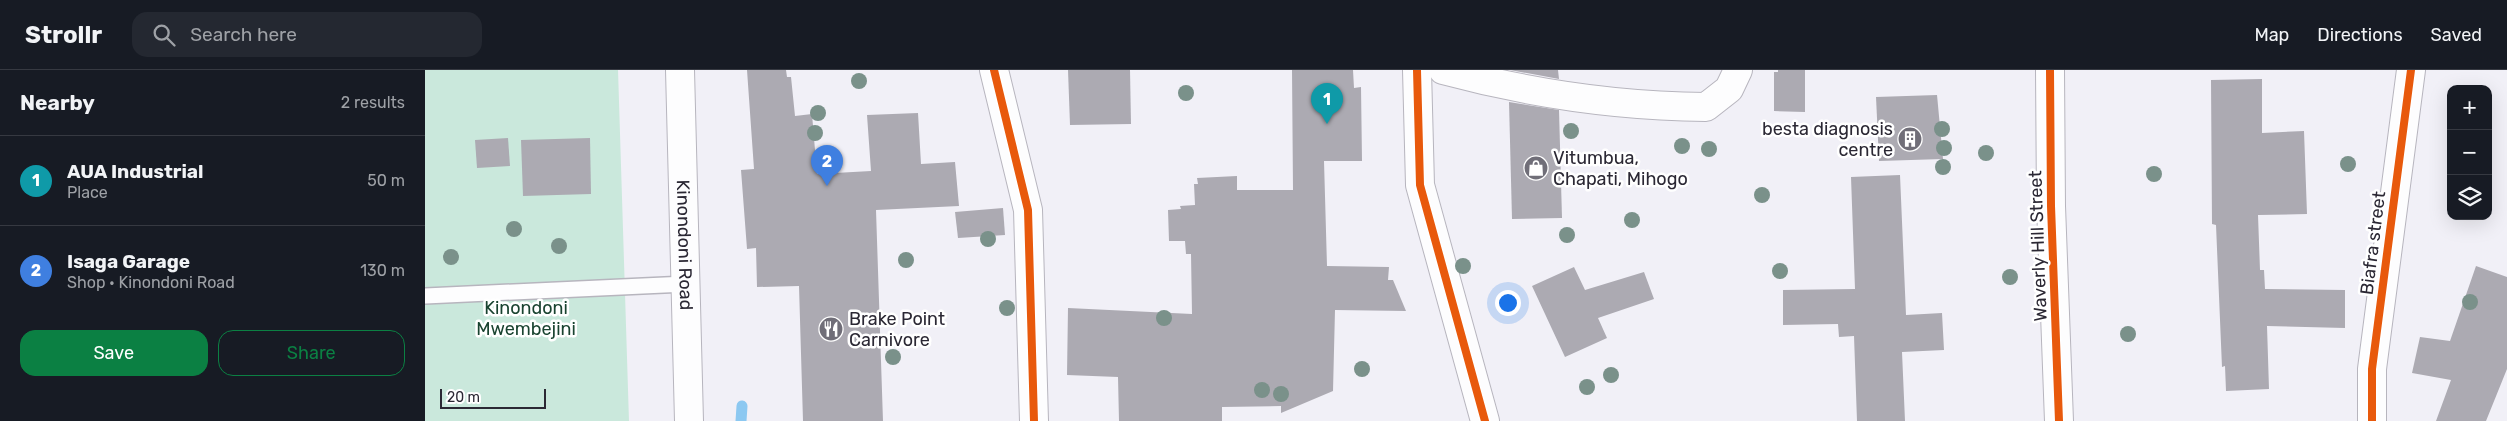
<!DOCTYPE html>
<meta charset="utf-8">
<style>
:root{--surface:#171b24;--page:#242831;--text:#f1f3f6;--muted:#9ea1a6;--line:#363941;--accent:#0b8043}
body{margin:0;font-family:Rubik,sans-serif;background:var(--page);color:var(--text)}
.controls{position:absolute;right:15px;top:15px;display:grid;overflow:hidden;border-radius:10px;box-shadow:0 5px 20px #0002}
.controls button{width:45px;height:45px;display:grid;place-items:center;padding:0;border:0;border-bottom:1px solid var(--line);background:var(--surface);color:var(--text);font:25px sans-serif}
.scale{position:absolute;left:15px;bottom:12px;width:106px;box-sizing:border-box;padding-left:5px;border:2px solid #2b2834;border-top:0;font-size:14px;line-height:18px;white-space:nowrap;color:#2b2834;-webkit-text-stroke:4px #fff;paint-order:stroke}
.you{position:absolute;left:1082px;top:232px;width:18px;height:18px;margin:-12px;border:4px solid #fff;border-radius:50%;background:#1a73e8;box-shadow:0 0 0 8px #1a73e833}
.badge{display:grid;place-items:center;width:32px;height:32px;border-radius:50%;background:var(--accent);color:#fff;font-size:16px;font-weight:700}
.pin{position:absolute;translate:-50% -41px;filter:drop-shadow(0 1px 2px #0008)}
.pin::after{content:'';position:absolute;top:26px;width:18px;height:15px;background:inherit;clip-path:polygon(0 0,100% 0,50% 100%)}
.list{margin:0;padding:0;list-style:none}
h2{display:flex;justify-content:space-between;align-items:center;height:65px;margin:0;padding:0 20px;font-size:21px}
h2 small{font-size:16px;font-weight:400;color:var(--muted)}
.list li{display:grid;grid-template-columns:32px 1fr auto;gap:15px;align-items:center;box-sizing:border-box;height:90px;padding:0 20px;border-top:1px solid var(--line)}
.list b{display:block;font-size:19px;white-space:nowrap}
.list p{margin:0;font-size:16px;white-space:nowrap;color:var(--muted)}
.list em{font-size:16px;font-style:normal;color:var(--muted)}
.actions{display:flex;gap:10px;padding:15px 20px}
.actions a{flex:1;padding:11px 0;border:1px solid var(--accent);border-radius:15px;text-align:center;font-size:18px;color:var(--accent)}
.actions .main{background:var(--accent);color:#fff}
.icon{flex:none;width:28px;height:28px;fill:none;stroke:currentColor;stroke-width:2;stroke-linecap:round;stroke-linejoin:round}
.map{position:relative;flex:none;width:2082px;height:351px;overflow:hidden}
header{display:flex;align-items:center;gap:30px;box-sizing:border-box;height:70px;padding:0 25px;background:var(--surface);border-bottom:1px solid var(--line)}
header strong{font-size:24px}
nav{display:flex;gap:28px;margin-inline-start:auto;font-size:18px}
.search{width:350px;height:45px;background:var(--page);display:flex;align-items:center;gap:12px;box-sizing:border-box;padding:0 18px;border-radius:15px;color:var(--muted);font-size:19px}
main{display:flex}
aside{flex:1;background:var(--surface)}
.map>svg:first-child{display:block}
.green{fill:#cae8dc}
.lines{fill:none;stroke-linecap:round;stroke-linejoin:round}
.stream{stroke:#8cc8f1;stroke-width:11}
.building{fill:#acaab2}
.lane-casing{stroke:#b7b5be;stroke-width:18}
.street-casing{stroke:#b7b5be;stroke-width:30}
.secondary-casing{stroke:#b7b5be;stroke-width:30}
.lane{stroke:#fdfdfe;stroke-width:15}
.street{stroke:#fdfdfe;stroke-width:28}
.secondary{stroke:#fdfdfe;stroke-width:28}
.cycleway-casing{stroke:#fff;stroke-width:11}
.cycleway{stroke:#e8590c;stroke-width:8}
.tree{fill:#7a918a}
.labels{text-anchor:middle;dominant-baseline:central;stroke-width:5;stroke-linejoin:round;paint-order:stroke}
.poi-label{font-size:18px;fill:#2b2834;stroke:#fff;text-anchor:start}
.street-label{font-size:18px;fill:#2b2834;stroke:#fff}
.park-label{font-size:18px;fill:#194330;stroke:#fff}
</style>
<header>
<strong>Strollr</strong>
<div class="search"><svg class="icon" aria-label="search" viewBox="0 0 24 24"><circle cx="10" cy="10" r="6"/><path d="M15 15l6 6"/></svg>Search here</div>
<nav><a>Map</a><a>Directions</a><a>Saved</a></nav>
</header>
<main>
<aside>
<h2>Nearby<small>2 results</small></h2>
<ul class="list">
<li><span class="badge" style="background:#0f9aa8">1</span><div><b>AUA Industrial</b><p>Place</p></div><em>50 m</em></li>
<li><span class="badge" style="background:#3f7fe0">2</span><div><b>Isaga Garage</b><p>Shop · Kinondoni Road</p></div><em>130 m</em></li>
</ul>
<div class="actions"><a class="main">Save</a><a>Share</a></div>
</aside>
<div class="map">
<svg width="2082" height="351" viewBox="0 0 2082 351">
<rect width="100%" height="100%" fill="#f1f0f7"/>
<path class="green" d="M0,0H193L204,351H0Z"/>
<g class="lines">
<path class="stream" d="M316,351L317,336"/>
</g>
<g class="building">
<path d="M322,0H361L362,7H366L370,46L387,44L392,104L446,101L442,45L493,43L496,94L530,92L534,136L451,140L458,351H378L374,216L332,217L331,178L322,179L316,100L329,99Z"/>
<path d="M643,0H705L706,54L645,55Z"/>
<path d="M867,0H928L929,18L936,17L937,91H899L902,196L964,197L963,210H968L981,241L910,240L908,321L856,343V336L797,337V351H694L693,307L642,305L643,238L767,244L766,184H761L760,171H744L743,140L756,139L755,136L770,135L769,114H773L772,108L812,106V120H868Z"/>
<path d="M1085,0H1133L1134,9L1118,6Z"/>
<path d="M1353,0H1380V42L1349,41V2H1353Z"/>
<path d="M1837,9V63L1879,61L1882,144L1833,145L1835,200H1839L1840,219L1920,220V258L1842,256L1844,319L1801,321L1800,296L1797,297L1791,155L1787,154L1786,10Z"/>
<path d="M1512,25L1518,89L1454,91L1451,27Z"/>
<path d="M1084,32L1134,40L1137,148L1087,149Z"/>
<path d="M83,68L85,96L52,98L50,70Z"/>
<path d="M165,68L166,124L98,126L96,70Z"/>
<path d="M1475,105L1481,245L1517,243L1519,280L1477,282L1480,351H1432L1429,266L1414,267L1413,254L1358,255V220L1430,219L1426,107Z"/>
<path d="M578,138L580,165L533,168L530,142Z"/>
<path d="M2051,196L2082,207V299L2061,351H2011L2026,310L1987,303L1995,267L2025,271Z"/>
<path d="M1149,197L1160,220L1219,202L1229,229L1173,248L1182,268L1140,287L1107,216Z"/>
</g>
<g class="lines">
<defs>
<path id="lane" d="M0,226L261,214"/>
<g id="street">
<path d="M569,0L603,140L609,351"/>
<path d="M992,0L995,115L1060,351"/>
<path d="M1018,0C1103,23 1192,36 1281,37L1304,19L1313,0"/>
<path d="M1625,0L1626,136L1634,351"/>
<path d="M1947,351V299L1986,0"/>
</g>
<g id="secondary">
<path id="s1" d="M255,0L264,351"/>
</g>
</defs>
<use href="#lane" class="lane-casing"/>
<use href="#street" class="street-casing"/>
<use href="#secondary" class="secondary-casing"/>
<use href="#lane" class="lane"/>
<use href="#street" class="street"/>
<use href="#secondary" class="secondary"/>
<defs>
<g id="cycleway">
<path d="M569,0L603,140L609,351"/>
<path d="M992,0L995,115L1060,351"/>
<path d="M1625,0L1626,136L1634,351"/>
<path d="M1947,351V299L1986,0"/>
</g>
</defs>
<use href="#cycleway" class="cycleway-casing"/>
<use href="#cycleway" class="cycleway"/>
</g>
<g class="tree">
<circle cx="434" cy="11" r="8"/>
<circle cx="761" cy="23" r="8"/>
<circle cx="393" cy="43" r="8"/>
<circle cx="1517" cy="59" r="8"/>
<circle cx="1146" cy="61" r="8"/>
<circle cx="390" cy="63" r="8"/>
<circle cx="1257" cy="76" r="8"/>
<circle cx="1519" cy="78" r="8"/>
<circle cx="1284" cy="79" r="8"/>
<circle cx="1561" cy="83" r="8"/>
<circle cx="1923" cy="94" r="8"/>
<circle cx="1518" cy="97" r="8"/>
<circle cx="1729" cy="104" r="8"/>
<circle cx="1337" cy="125" r="8"/>
<circle cx="1207" cy="150" r="8"/>
<circle cx="89" cy="159" r="8"/>
<circle cx="1142" cy="165" r="8"/>
<circle cx="563" cy="169" r="8"/>
<circle cx="134" cy="176" r="8"/>
<circle cx="26" cy="187" r="8"/>
<circle cx="481" cy="190" r="8"/>
<circle cx="1038" cy="196" r="8"/>
<circle cx="1355" cy="201" r="8"/>
<circle cx="1585" cy="207" r="8"/>
<circle cx="2045" cy="232" r="8"/>
<circle cx="582" cy="238" r="8"/>
<circle cx="739" cy="248" r="8"/>
<circle cx="1703" cy="264" r="8"/>
<circle cx="468" cy="287" r="8"/>
<circle cx="937" cy="299" r="8"/>
<circle cx="1186" cy="305" r="8"/>
<circle cx="1162" cy="317" r="8"/>
<circle cx="837" cy="320" r="8"/>
<circle cx="856" cy="324" r="8"/>
</g>
<defs>
<symbol id="building-disc" viewBox="-11 -11 22 22"><circle r="9.5" fill="#706e78" stroke="#fff"/><path d="M-4-6H4V6H1V3H-1V6H-4ZM-2.5-4.3h1.7v1.8h-1.7ZM.8-4.3h1.7v1.8H.8ZM-2.5-1h1.7V.8h-1.7ZM.8-1h1.7V.8H.8Z" fill="#fff"/></symbol>
<symbol id="shop-disc" viewBox="-11 -11 22 22"><circle r="9.5" fill="#706e78" stroke="#fff"/><path d="M-5-2.5h2.3a2.7 3.5 0 0 1 5.4 0H5L5.5 6h-11ZM-1.5-2.5h3a1.5 2.3 0 0 0-3 0Z" fill="#fff"/></symbol>
<symbol id="restaurant-disc" viewBox="-11 -11 22 22"><circle r="9.5" fill="#706e78" stroke="#fff"/><path d="M-5-6h1v4h1v-4h1v4h1v-4h1v5L-1.5 .5V6h-2V.5L-5-1ZM5-6V6H3V1.5H1.5Q1.5-4 5-6Z" fill="#fff"/></symbol>
</defs>
<g fill-rule="evenodd">
<use href="#building-disc" x="1471" y="55" width="28" height="28"/>
<use href="#shop-disc" x="1097" y="84" width="28" height="28"/>
<use href="#restaurant-disc" x="392" y="245" width="28" height="28"/>
</g>
<g class="labels">
<g class="poi-label">
<text x="1468" y="59" text-anchor="end">besta diagnosis<tspan x="1468" dy="21">centre</tspan></text>
<text x="1128" y="88">Vitumbua,<tspan x="1128" dy="21">Chapati, Mihogo</tspan></text>
<text x="424" y="249">Brake Point<tspan x="424" dy="21">Carnivore</tspan></text>
</g>
<g class="street-label">
<text transform="translate(1948 173) rotate(-83)">Biafra street</text>
<text stroke="none"><textPath href="#s1" startOffset="175">Kinondoni Road</textPath></text>
<text transform="translate(1613 176) rotate(-92)">Waverly Hill Street</text>
</g>
<g class="park-label">
<text x="101" y="238">Kinondoni<tspan x="101" dy="21">Mwembejini</tspan></text>
</g>
</g>
</svg>
<div class="controls">
<button>+</button>
<button>−</button>
<button><svg class="icon" aria-label="layers" viewBox="0 0 24 24"><path d="M12 4l9 5-9 5-9-5zM3 14l9 5 9-5"/></svg></button>
</div>
<div class="scale">20 m</div>
<div class="you"></div>
<div class="pin badge" style="left:902px;top:54px;background:#0f9aa8">1</div>
<div class="pin badge" style="left:402px;top:116px;background:#3f7fe0">2</div>
</div>
</main>
